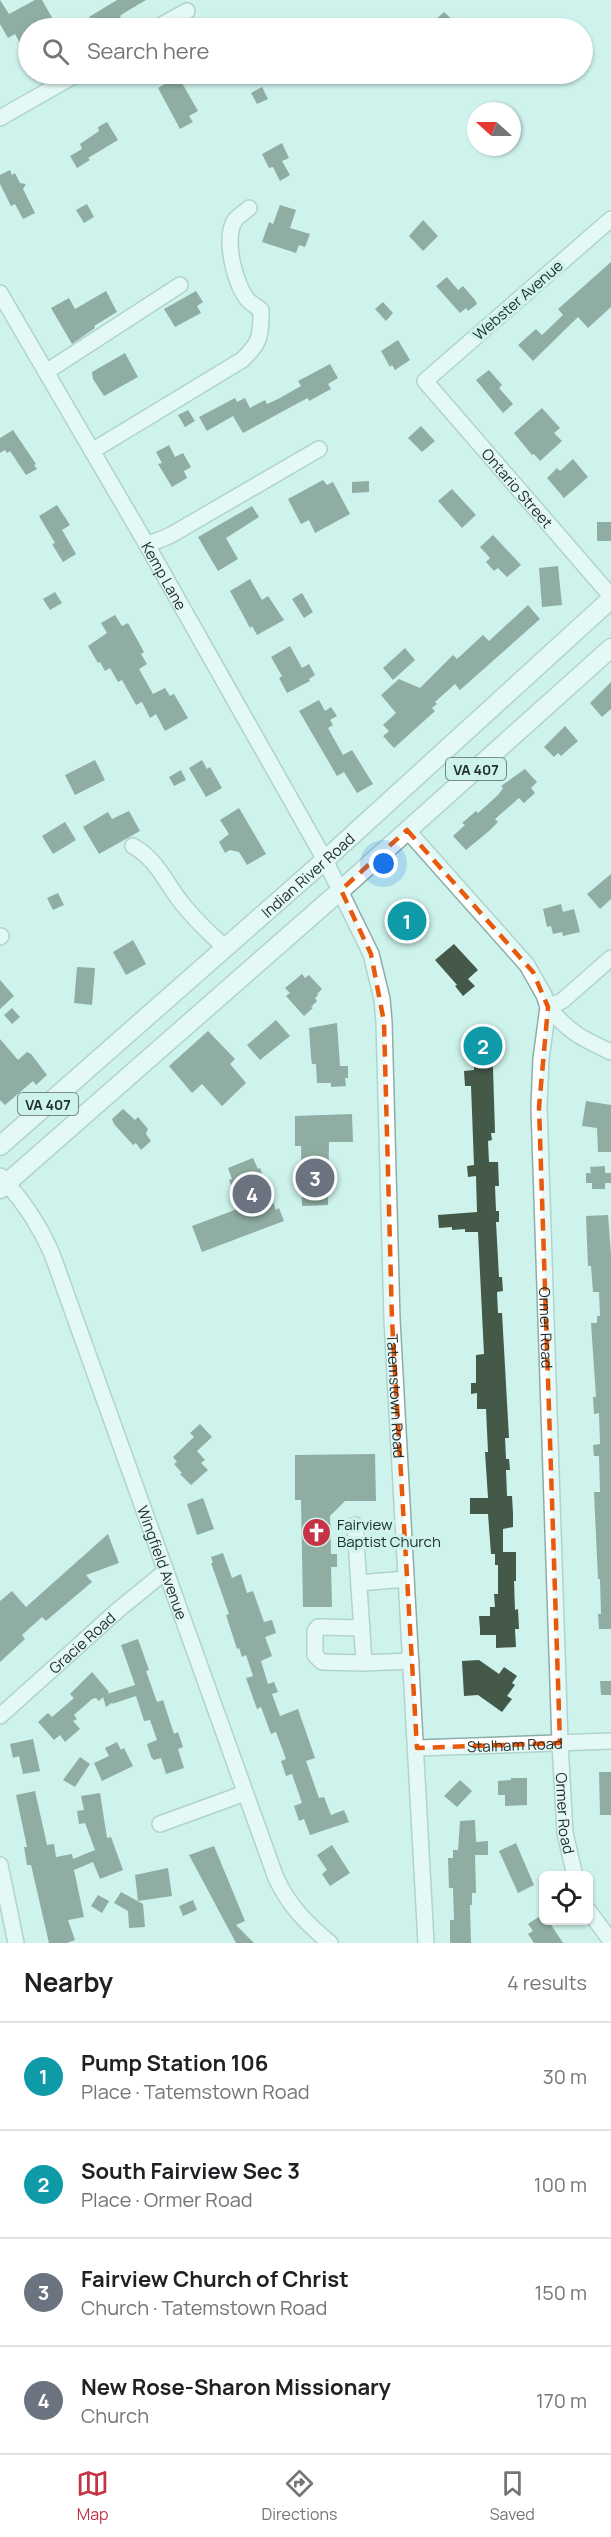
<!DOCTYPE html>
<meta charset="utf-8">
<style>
:root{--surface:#fff;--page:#f2f2f2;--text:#202124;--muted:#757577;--line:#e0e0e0;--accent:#c43445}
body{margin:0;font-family:Manrope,sans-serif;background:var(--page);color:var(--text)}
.controls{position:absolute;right:18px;bottom:18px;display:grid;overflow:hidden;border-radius:9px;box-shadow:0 2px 4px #0004}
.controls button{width:54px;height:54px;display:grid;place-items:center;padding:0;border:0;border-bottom:2px solid var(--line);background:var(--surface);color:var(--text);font:30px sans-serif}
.compass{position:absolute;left:467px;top:102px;width:54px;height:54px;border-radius:50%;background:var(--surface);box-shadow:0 2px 4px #0004;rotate:291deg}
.you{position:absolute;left:384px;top:864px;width:21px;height:21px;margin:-15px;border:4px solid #fff;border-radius:50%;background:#1a73e8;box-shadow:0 0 0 9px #1a73e833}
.badge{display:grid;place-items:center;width:39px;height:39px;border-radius:50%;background:var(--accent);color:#fff;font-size:20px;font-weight:700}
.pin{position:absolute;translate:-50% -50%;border:3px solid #fff;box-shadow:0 2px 6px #0006}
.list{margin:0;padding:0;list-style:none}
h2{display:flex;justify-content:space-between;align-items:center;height:78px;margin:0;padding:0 24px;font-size:26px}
h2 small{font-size:20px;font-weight:400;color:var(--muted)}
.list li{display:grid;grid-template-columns:39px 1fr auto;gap:18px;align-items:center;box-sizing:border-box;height:108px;padding:0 24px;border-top:2px solid var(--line)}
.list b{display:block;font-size:22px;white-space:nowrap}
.list p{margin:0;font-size:20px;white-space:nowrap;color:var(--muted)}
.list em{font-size:20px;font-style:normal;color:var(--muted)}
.icon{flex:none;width:33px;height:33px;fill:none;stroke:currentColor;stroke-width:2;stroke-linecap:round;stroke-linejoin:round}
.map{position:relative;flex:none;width:611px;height:1943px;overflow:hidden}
.search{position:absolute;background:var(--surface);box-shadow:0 2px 4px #0004;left:18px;right:18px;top:18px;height:66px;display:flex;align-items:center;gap:15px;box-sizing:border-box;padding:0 21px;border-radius:33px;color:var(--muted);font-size:22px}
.sheet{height:510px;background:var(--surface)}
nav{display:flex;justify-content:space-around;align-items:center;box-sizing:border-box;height:84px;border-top:2px solid var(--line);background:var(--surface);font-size:16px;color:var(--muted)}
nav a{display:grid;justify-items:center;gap:3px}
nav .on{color:var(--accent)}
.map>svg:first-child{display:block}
.building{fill:#445948}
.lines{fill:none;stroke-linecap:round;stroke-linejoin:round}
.minor-casing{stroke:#8caea8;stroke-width:18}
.major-casing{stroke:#8caea8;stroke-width:21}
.minor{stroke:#fff;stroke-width:15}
.major{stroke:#fff;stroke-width:18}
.marked{fill:none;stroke:#e8590c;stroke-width:4.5;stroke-dasharray:12 8;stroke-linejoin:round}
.labels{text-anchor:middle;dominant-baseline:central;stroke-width:6;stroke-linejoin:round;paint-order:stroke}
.shield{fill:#cef3ec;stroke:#556a66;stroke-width:1.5}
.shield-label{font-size:14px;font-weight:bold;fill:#212f2d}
.street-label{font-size:15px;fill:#212f2d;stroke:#cef3ec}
.poi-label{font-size:15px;fill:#212f2d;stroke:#cef3ec;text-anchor:start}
</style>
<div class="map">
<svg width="611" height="1943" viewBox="0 0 611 1943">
<rect width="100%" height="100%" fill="#cef3ec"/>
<g class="building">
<path d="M0,0L9,14L35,0H42L58,28H28V58L15,34L8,38L0,24Z"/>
<path d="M117,0H146L124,13L120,16L122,21L112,27L109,22L95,28L89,17Z"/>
<path d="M444,12L461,28H426Z"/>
<path d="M178,76L198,111L189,116L193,122L180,129L158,88Z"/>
<path d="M262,87L268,99L257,104L251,93Z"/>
<path d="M107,122L118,140L88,158L90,160L77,168L70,156L82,149L80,144L99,131L98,127Z"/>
<path d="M282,143L289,158L282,161L290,175L280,181L273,167L269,168L262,154Z"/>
<path d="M10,170L12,175L15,173L20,183L26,184L23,189L35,213L23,219L15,204L11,206L0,184V175Z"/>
<path d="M87,204L94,217L84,223L76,210Z"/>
<path d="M280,205L296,210L290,228L310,234L305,247L299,245L296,253L262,242L269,222L273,224Z"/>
<path d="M423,220L438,236L423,251L409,236Z"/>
<path d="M611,262V307L588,328L578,317L533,361L518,345L536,329L542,335L563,315L558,309Z"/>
<path d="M447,277L458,290L463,286L475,300L477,304L468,311L466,308L460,313L436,286Z"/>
<path d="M106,291L117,312L94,326L95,328L72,344L51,308L69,298L75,309Z"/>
<path d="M196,291L203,302L197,306L201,313L175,327L164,309Z"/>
<path d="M383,302L393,313L386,321L375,309Z"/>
<path d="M398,340L410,360L395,370L392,365L390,367L381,351Z"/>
<path d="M125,353L138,377L104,396L93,379L92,372Z"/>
<path d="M330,364L338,378L328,384L331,389L309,401L308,398L300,402L243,433L233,416L207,431L199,417L235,398L237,402L245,398L250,408L265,400L267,404L278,399L301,386L298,381Z"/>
<path d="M489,370L502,385L499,388L513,404L503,413L476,380Z"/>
<path d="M542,408L560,428L554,433L562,441L540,461L534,454L532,455L514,433Z"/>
<path d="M188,410L195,421L185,427L178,415Z"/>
<path d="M421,426L435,441L422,452L408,438Z"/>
<path d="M13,430L36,464L34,465L37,469L26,475L10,451L7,453L5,450L0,453V438Z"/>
<path d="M169,445L175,457L183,453L191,467L184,471L187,478L172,487L158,464L162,463L156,452Z"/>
<path d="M573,459L588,477L564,498L547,478L557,468L560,471Z"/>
<path d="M323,480L327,485L333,482L350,514L315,533L309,520L301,524L288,499Z"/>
<path d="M369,481V492L352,493V482Z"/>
<path d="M452,489L476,515L462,528L438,501Z"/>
<path d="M57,505L70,525L62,530L76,554L63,562L52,544L55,543L39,516Z"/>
<path d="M252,506L259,517L226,538L238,559L218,571L198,537Z"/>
<rect x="597" y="522" width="14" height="19"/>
<path d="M493,535L521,565L507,577L498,568L494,571L486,562L490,558L480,547Z"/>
<path d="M558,566L562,605L542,607L539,568Z"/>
<path d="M250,579L262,600L268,596L284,620L257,635L252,626L250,628L230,591Z"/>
<path d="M55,592L62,603L50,610L43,599Z"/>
<path d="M302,593L313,612L304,618L292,599Z"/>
<path d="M528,605L540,619L460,690L455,684L435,702L437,704L432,708L435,711L394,748L383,736L389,731L383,725L396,713L381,695L399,679L420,688L453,655L457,659L483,635L489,641Z"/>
<path d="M115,615L122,626L128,623L144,652L141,654L147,664L139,669L153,694L165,688L170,696L174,694L188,718L165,731L156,714L150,718L142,702L136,705L122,680L118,682L110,668L105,671L100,662L98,663L88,646L107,633L101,623Z"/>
<path d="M290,646L302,668L309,664L315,675L309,679L310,681L287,693L279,678L282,676L271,657Z"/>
<path d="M405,648L415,660L393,680L383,668Z"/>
<path d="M611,682V709L602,717L590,703Z"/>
<path d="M319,700L325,711L331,707L337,716L330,720L333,725L328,728L343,755L352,750L373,784L357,793L344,772L337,776L299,711Z"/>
<path d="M565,726L578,741L561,756L558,753L554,757L544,747Z"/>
<path d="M95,760L105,780L75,795L65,775Z"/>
<path d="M202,760L207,769L210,767L222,788L206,797L189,768Z"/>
<path d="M525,769L537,782L531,788L535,793L524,803L519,798L495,819L498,822L489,831L466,850L453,836L465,825L462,823L476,811L478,813L498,795L503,788L501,786Z"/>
<path d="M181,770L186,780L174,786L169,777Z"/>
<path d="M239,808L266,854L247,865L239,852L230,850L225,853L219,842L229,834L220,820Z"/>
<path d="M129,811L140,831L99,854L83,827L108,812L112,819Z"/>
<path d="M65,822L76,840L53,854L42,836Z"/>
<path d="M611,874V899L600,909L587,894Z"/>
<path d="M58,893L64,905L53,910L47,898Z"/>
<path d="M561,904L563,912L574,909L580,932L563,936L562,932L553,934L551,926L547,927L543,909Z"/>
<path d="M133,940L146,964L126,975L113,952Z"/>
<path d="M454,944L478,970L468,979L475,986L463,996L455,986L457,985L435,960Z"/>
<path d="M77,967L95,968L92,1005L74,1003Z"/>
<path d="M302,974L305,978L309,975L322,989L317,994L318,995L315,998L317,1001L311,1007L313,1008L304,1016L286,996L290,993L285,988Z"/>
<path d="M0,980L14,996L0,1009Z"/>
<path d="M12,1008L20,1017L12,1024L4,1015Z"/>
<path d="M276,1020L290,1036L260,1060L247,1045Z"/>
<path d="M337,1023L340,1066H348V1078H345L346,1086L331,1087V1083H317L316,1064H312L311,1057L309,1028Z"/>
<path d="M488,1029L489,1036H492L495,1133H491L492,1140L488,1141L489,1162H498L499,1186H495L496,1211H499V1222H496L499,1277H502L503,1291L497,1292L498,1313H502L509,1438H505L506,1459H509L510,1470H506L507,1496H512L513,1513V1527L503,1529V1552H516V1581H514L515,1610L518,1609L519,1629H515L516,1647L496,1648V1635H480V1629L479,1616H490V1607H495L494,1594H498V1565H495V1554H491L488,1514H470V1498H488L485,1452H488L486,1409H477V1393L471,1394V1383H476V1355L484,1354L478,1232H465V1229L452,1230V1227L439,1228L438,1215L477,1212L476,1176L468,1177L467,1166L474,1165L471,1086H465L464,1071L474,1070L473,1030Z"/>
<path d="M208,1031L235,1059L230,1064L246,1083L222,1106L202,1084L192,1093L169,1066Z"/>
<path d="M0,1039L18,1060L27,1052L31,1054L47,1075L36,1085L33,1081L5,1105L0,1100Z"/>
<path d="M586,1101L611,1105V1152H598L597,1128L582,1126Z"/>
<path d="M123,1109L135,1120L138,1117L148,1129L146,1134L151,1141L141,1150L136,1143L133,1145L114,1124L112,1119Z"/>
<path d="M352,1114L353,1142H329L328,1205L302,1206L301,1146H295V1116Z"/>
<path d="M253,1158L258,1169L260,1168L276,1210L279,1208L284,1221L202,1252L192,1226L240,1208L229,1180L232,1179L228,1168Z"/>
<path d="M605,1166V1173H611V1183H605V1189H592V1183H586V1173H591L590,1167Z"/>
<path d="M608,1215L611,1254V1629H599L598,1614H601L600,1579H598L594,1492H600L599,1456H594L593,1445L600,1444L599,1413L594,1414L593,1397H596L591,1323H597V1316H600L599,1292H593L591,1266H588L586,1216Z"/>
<path d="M200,1424L212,1437L197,1451L205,1460L201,1463L208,1470L191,1485L180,1474L182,1473L174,1464L177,1462L173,1457L194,1437L190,1433Z"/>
<path d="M375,1454L376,1501H345L330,1516L331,1554H337V1567H331L332,1607H303L301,1500H295V1455Z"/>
<path d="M203,1498L214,1529L197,1535L187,1504Z"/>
<path d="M108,1534L119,1563L86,1575L92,1582L46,1621L42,1617L22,1635L25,1639L0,1662V1601L12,1591L26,1607Z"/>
<path d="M223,1553L232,1578L241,1574L247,1593L253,1591L264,1622L272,1620L276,1633L265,1637L272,1656L261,1661L268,1684L274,1682L278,1692L272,1694L280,1716L298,1709L315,1758L306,1761L319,1798L324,1797L331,1815L344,1810L349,1822L310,1835L304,1819L299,1821L294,1806L302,1803L292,1774L286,1776L281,1761L286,1759L276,1732L271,1734L261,1707L257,1709L246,1678L253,1676L246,1655L242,1657L239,1648L237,1649L226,1615L229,1614L211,1563H213L211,1557Z"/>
<path d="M138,1639L149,1670L146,1671L157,1702L163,1700L174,1734L178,1732L183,1747L178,1749L184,1768L166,1774L161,1758L154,1760L151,1757L147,1744L157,1740L150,1720L144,1721L136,1696L112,1704L113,1702L106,1707L103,1697L99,1701L96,1698L92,1699L74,1715L77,1719L73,1721L80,1729L65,1742L60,1735L54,1740L38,1722L48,1713L52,1717L74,1698L70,1694L92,1672L109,1692L107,1694L135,1685L121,1645Z"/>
<path d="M479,1660L499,1674L504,1667L517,1676L512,1683L515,1685L507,1696L512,1699L502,1712L478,1695L464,1696L462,1661Z"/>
<path d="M600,1681H611V1695H601Z"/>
<path d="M33,1739L40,1771L23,1774L19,1756L13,1758L10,1744Z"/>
<path d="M117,1742L121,1750L124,1748L133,1766L102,1781L94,1763L109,1756L105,1748Z"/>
<path d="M80,1757L90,1764L75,1787L63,1780Z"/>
<path d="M599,1772H611V1815H600Z"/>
<path d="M511,1778H527V1805L505,1806V1795H498V1781L511,1780Z"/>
<path d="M460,1780L472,1791L457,1807L444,1796Z"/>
<path d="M35,1791L47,1845L54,1844L56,1857L72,1854L73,1859L95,1850L85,1823L79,1824L77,1811L84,1810L81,1796L100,1793L107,1838L111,1837L123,1870L100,1879L93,1862L74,1870L84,1917L68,1920L75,1940L67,1943H49L31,1865H27L24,1847H27L16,1795Z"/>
<path d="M475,1820L476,1842L488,1841V1855H475L476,1893H472V1905H470L471,1943H450V1920H454L453,1888H449L448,1858H453V1850H458L460,1821Z"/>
<path d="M516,1843L534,1885L518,1893L499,1851Z"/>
<path d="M332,1845L350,1873L330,1886L322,1874L327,1870L317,1855Z"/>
<path d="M214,1846L245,1921L236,1925L254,1943H236L189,1855Z"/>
<path d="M168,1868L172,1896L138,1901L135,1875Z"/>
<path d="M121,1892L143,1904L145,1927L129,1928L128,1911L114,1903Z"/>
<path d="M98,1895L109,1901L102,1913L91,1906Z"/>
<path d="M193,1900L197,1910L183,1916L179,1906Z"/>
<path d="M543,1914V1920H548L563,1943H534L528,1934L533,1931L528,1924Z"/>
</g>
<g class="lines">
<defs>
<g id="minor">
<path d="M156,28L187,11"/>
<path d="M0,118L77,74"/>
<path id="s1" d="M611,219L425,381L611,596"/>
<path id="s2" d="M0,293L147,545L325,860L371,954L382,999L384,1022L392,1320L426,1943"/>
<path d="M46,372L180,285"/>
<path d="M92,451L242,360C261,343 261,334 261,310C257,307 252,304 249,301C235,287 223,238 235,220C238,216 245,212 249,208"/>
<path d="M147,545L171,535L319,449"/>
<path id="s3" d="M407,830L527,965L544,995L548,1007L541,1059L539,1107L560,1743L565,1833L575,1876"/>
<path d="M133,846C158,860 167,886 185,907C197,922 212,935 225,948"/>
<path d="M0,937L1,936"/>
<path d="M611,958L562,1001L548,1007C570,1033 581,1038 611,1052"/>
<path id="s4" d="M0,1176C23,1200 39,1224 52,1254L276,1878C289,1906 307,1924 330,1943"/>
<path d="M355,1525L364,1663L411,1661"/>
<path d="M359,1583L406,1579"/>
<path d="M362,1628L318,1627L315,1631V1655L322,1662L364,1663"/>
<path id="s5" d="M0,1716L118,1610L166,1571"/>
<path id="s6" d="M417,1748L611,1741"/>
<path d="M160,1824L245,1793"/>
<path d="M0,1865L16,1943"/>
<path d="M588,1910L611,1941"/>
</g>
<g id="major">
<path id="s7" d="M0,1146L325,860L611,599"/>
<path d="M0,1189L341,890L611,648"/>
</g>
</defs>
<use href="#minor" class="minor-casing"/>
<use href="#major" class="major-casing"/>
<use href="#minor" class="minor"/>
<use href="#major" class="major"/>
</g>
<path d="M0 0H611V1943H0ZM407,830L533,972L548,1007L539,1107L560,1743L417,1748L392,1320L384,1022L371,954L341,890Z" fill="#cef3ec" fill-opacity=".55" fill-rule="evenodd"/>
<path class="marked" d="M407,830L533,972L548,1007L539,1107L560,1743L417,1748L392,1320L384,1022L371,954L341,890Z"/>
<defs>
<symbol id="church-disc" viewBox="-11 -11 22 22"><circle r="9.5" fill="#c43445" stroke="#cef3ec"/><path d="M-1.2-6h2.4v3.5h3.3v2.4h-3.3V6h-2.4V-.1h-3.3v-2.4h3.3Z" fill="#fff"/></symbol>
</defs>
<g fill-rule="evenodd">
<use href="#church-disc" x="300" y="1516" width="33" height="33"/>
</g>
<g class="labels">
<g class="shield">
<rect x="446" y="758" width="60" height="22" rx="4.5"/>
<rect x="18" y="1093" width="60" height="22" rx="4.5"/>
</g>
<g class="shield-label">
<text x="476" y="769">VA 407</text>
<text x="48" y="1104">VA 407</text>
</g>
<g class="street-label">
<text transform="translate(518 300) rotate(-41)">Webster Avenue</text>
<text stroke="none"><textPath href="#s1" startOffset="388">Ontario Street</textPath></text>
<text stroke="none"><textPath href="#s2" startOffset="327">Kemp Lane</textPath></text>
<text stroke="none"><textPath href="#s7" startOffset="410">Indian River Road</textPath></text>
<text stroke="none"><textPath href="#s3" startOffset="549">Ormer Road</textPath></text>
<text stroke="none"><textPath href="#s2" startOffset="1202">Tatemstown Road</textPath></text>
<text stroke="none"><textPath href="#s4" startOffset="422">Wingfield Avenue</textPath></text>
<text stroke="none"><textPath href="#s5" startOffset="110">Gracie Road</textPath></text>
<text stroke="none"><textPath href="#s6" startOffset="98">Stalham Road</textPath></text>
<text stroke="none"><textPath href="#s3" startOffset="1035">Ormer Road</textPath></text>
</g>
<g class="poi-label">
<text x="337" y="1524">Fairview<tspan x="337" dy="17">Baptist Church</tspan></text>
</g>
</g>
</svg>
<div class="controls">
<button><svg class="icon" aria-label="locate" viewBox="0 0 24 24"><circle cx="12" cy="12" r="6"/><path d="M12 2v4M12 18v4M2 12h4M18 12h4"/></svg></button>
</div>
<svg class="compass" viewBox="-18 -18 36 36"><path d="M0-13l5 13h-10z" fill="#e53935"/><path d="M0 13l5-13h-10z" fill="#757577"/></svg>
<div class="you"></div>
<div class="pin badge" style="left:407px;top:921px;background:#0f9aa8">1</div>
<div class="pin badge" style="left:483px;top:1046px;background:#0f9aa8">2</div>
<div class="pin badge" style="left:315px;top:1178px;background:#6b7280">3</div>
<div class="pin badge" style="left:252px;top:1194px;background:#6b7280">4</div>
<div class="search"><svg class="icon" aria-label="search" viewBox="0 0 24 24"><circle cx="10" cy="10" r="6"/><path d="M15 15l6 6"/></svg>Search here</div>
</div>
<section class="sheet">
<h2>Nearby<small>4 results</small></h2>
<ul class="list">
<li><span class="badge" style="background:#0f9aa8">1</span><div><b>Pump Station 106</b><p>Place · Tatemstown Road</p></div><em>30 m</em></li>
<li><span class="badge" style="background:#0f9aa8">2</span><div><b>South Fairview Sec 3</b><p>Place · Ormer Road</p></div><em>100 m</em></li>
<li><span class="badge" style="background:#6b7280">3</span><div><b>Fairview Church of Christ</b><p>Church · Tatemstown Road</p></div><em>150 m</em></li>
<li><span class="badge" style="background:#6b7280">4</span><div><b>New Rose-Sharon Missionary</b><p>Church</p></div><em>170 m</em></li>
</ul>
</section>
<nav>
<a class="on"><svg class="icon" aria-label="map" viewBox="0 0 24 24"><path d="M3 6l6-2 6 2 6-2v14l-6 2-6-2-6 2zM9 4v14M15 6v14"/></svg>Map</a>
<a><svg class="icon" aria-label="directions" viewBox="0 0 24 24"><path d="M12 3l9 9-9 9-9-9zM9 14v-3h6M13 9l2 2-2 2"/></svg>Directions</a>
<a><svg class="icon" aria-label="saved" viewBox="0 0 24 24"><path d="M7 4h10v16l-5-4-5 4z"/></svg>Saved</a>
</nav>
